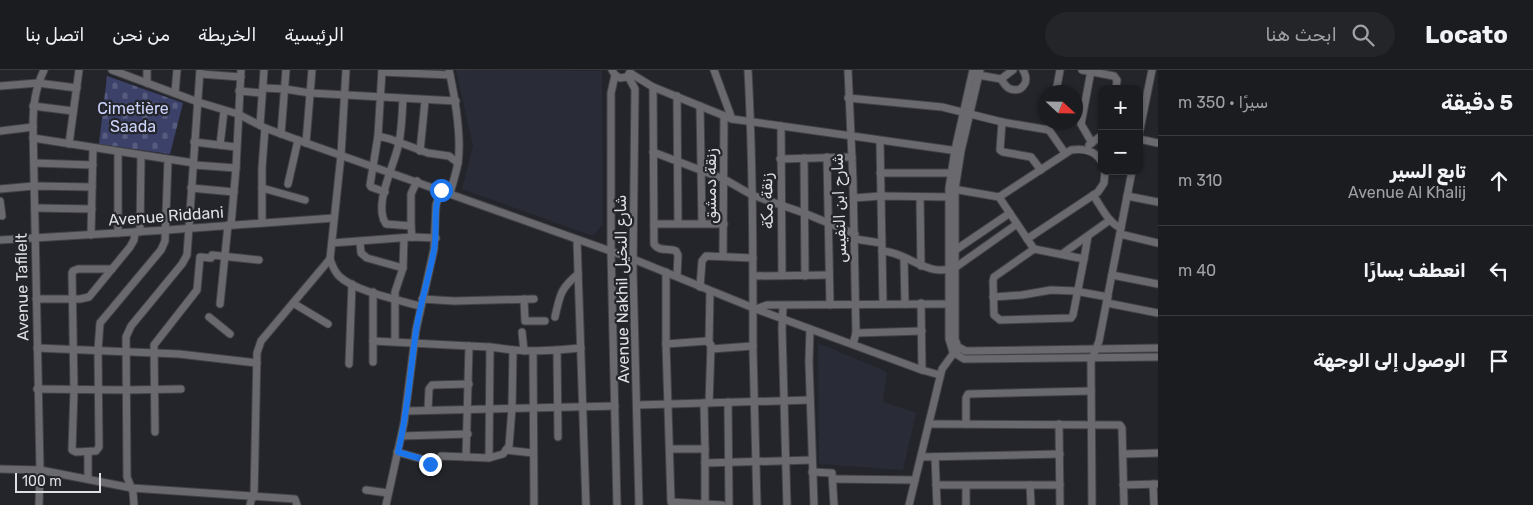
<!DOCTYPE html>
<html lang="ar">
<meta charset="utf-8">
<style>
:root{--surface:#1b1c20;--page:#242529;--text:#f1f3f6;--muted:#a0a1a5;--line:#393a3e}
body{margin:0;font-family:Rubik,"Noto Sans Arabic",sans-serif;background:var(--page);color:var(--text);direction:rtl}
.controls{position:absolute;right:15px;top:15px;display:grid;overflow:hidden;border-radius:10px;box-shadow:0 1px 4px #0004}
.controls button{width:45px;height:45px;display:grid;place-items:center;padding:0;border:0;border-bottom:1px solid var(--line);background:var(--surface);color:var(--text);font:25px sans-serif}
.compass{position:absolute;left:1038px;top:15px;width:45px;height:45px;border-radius:50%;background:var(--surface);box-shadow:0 1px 4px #0004;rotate:112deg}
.scale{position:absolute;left:15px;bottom:12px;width:86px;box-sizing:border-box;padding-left:5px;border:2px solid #dedfe3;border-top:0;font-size:14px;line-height:18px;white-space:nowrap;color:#dedfe3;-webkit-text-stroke:4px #24252b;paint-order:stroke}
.stop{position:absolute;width:15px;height:15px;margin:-11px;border:4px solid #1a73e8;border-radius:50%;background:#fff}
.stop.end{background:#1a73e8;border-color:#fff;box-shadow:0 1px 5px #0008}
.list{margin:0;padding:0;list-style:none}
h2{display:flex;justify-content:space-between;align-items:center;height:65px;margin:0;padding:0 20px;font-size:21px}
h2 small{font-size:16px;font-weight:400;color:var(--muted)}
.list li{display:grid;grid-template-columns:32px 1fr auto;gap:15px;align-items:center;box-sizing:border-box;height:90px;padding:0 20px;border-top:1px solid var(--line)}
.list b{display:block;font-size:19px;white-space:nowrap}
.list p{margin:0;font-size:16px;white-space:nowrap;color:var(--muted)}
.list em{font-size:16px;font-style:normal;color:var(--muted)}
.icon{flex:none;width:28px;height:28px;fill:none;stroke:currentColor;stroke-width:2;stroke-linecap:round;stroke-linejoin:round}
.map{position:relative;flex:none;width:1158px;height:435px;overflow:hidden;direction:ltr}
header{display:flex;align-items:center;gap:30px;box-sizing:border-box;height:70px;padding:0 25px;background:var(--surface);border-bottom:1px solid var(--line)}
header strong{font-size:24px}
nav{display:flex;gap:28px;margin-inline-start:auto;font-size:18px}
.search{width:350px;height:45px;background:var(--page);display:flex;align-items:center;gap:12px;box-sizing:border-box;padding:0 18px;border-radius:28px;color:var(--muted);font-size:19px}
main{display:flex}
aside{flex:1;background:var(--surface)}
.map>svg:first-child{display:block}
.built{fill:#292b37}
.cemetery{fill:url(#cemetery-stones)}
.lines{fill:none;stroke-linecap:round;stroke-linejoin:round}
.minor-casing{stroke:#424348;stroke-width:9}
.minor{stroke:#6a6a6e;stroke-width:7}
.route{stroke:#1a73e8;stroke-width:6}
.labels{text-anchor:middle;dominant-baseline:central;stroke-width:4.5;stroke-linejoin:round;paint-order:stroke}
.park-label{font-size:16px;fill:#ccd4fc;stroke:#24252b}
.street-label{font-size:16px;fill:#dedfe3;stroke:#24252b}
</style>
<header>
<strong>Locato</strong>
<div class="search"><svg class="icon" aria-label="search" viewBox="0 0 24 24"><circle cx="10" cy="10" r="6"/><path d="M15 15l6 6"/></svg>ابحث هنا</div>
<nav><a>الرئيسية</a><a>الخريطة</a><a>من نحن</a><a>اتصل بنا</a></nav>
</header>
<main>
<aside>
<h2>5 دقيقة<small>سيرًا · 350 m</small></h2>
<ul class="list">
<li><svg class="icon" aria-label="ahead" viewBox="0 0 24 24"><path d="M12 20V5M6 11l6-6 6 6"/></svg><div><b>تابع السير</b><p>Avenue Al Khalij</p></div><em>310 m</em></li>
<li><svg class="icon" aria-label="left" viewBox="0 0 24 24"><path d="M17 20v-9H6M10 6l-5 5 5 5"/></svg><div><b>انعطف يسارًا</b></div><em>40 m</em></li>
<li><svg class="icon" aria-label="arrive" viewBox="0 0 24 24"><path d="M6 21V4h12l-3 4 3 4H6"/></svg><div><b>الوصول إلى الوجهة</b></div></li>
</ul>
</aside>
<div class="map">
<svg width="1158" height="435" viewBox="0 0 1158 435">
<defs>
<pattern id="cemetery-stones" width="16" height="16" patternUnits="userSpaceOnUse" patternTransform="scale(1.25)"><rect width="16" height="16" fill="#3b4169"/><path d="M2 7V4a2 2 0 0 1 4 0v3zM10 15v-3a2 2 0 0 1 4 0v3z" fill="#575c7e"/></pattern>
</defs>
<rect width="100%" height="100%" fill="#24252b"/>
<g class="built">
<path d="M456,0L602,1L603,154L593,166L462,119L473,76Z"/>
<path d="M818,273L887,302L883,332L916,343L903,400L819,394Z"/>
</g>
<path class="cemetery" d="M107,6L183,33L170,84L99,74Z"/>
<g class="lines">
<defs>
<g id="minor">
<path d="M112,0L198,32L238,44L265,58L306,73L633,189L756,239L922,300L940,305"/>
<path d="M346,0L341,85L330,189C332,195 334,201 339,206C354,221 399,230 420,236"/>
<path d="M382,0L378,66L370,115L371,117L385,122"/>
<path d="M449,0C455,28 462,65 458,93C456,103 453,113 450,123"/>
<path d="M612,0L615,5L620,8L627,7L630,2"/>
<path d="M714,0L732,49"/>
<path d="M748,0C753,93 753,187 753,280C754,332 756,383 757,435"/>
<path d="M848,0L853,111L856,263L853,274"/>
<path d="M973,0L955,80L949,118V269L953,282L964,289L1158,287"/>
<path d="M980,0L961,81L955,119V269L958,277L966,281L1158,278"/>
<path d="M1082,0L1114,6L1117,10L1116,19"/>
<path d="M1091,1L1081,54L1092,73"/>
<path d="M382,2L450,5"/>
<path d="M630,3L653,17L732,49L958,81"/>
<path d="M200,4L241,7"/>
<path d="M615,5L611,23V181L617,435"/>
<path d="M978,5L1001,9L1013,0"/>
<path d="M628,6L635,19L633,201L639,435"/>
<path d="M1001,9C1006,17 1010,22 1020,19C1028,13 1027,7 1023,0"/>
<path d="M147,13V0"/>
<path d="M0,16L38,13L77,18"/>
<path d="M653,17L654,174C659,182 669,178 676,181L678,185L677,206"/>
<path d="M239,21L261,23L263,18L285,19L310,23L456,31"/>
<path d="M1056,22L1060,0"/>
<path d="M175,23L177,0"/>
<path d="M677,26L678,153"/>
<path d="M848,28L942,37L1002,52L1049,60"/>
<path d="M403,29C402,43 402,58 399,72C396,93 372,135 386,154L411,156L412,167"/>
<path d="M33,36L73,41"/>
<path d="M700,36L702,153"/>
<path d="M1002,52L1000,80L1003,82L1031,87L1041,100"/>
<path d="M1051,52L1049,60L1065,83"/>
<path d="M260,55L264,0"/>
<path d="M781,56L782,205"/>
<path d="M0,61L33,57"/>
<path d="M281,64L286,0"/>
<path d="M1139,64L1152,0"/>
<path d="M378,66L390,69L428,83L449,86L458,93"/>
<path d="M33,68L194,93"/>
<path d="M1139,69L1158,73"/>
<path d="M880,71L883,234"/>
<path d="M194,72L236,77"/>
<path d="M306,73L312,0"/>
<path d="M69,74L79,0"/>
<path d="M220,75L224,41"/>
<path d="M1089,75L1102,65"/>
<path d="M420,81L425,31"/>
<path d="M118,82V163"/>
<path d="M653,82L724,109L752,125L804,143L855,164"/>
<path d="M827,87L830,235"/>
<path d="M804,88L805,206"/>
<path d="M780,89L852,87"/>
<path d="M34,93L93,95"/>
<path d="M194,95L236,98"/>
<path d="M880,103H954"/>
<path d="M288,114L298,70"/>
<path d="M191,118L234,122"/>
<path d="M262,118L305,130"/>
<path d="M0,119L34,116L92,117"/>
<path d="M953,119L999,127"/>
<path d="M1093,125C1101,136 1108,153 1121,158"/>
<path d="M1127,126L1158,132"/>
<path d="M920,127L921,196"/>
<path d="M999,127L1071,80C1084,78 1095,80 1102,92"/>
<path d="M999,127L1034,179"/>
<path d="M854,128L881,126L952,127"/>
<path d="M0,131L2,146"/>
<path d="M35,138L92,139"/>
<path d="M262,152V98L265,58"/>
<path d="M654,154H724"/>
<path d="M231,155L236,98L241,0"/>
<path d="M411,156V124L417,111"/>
<path d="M140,162L141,86"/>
<path d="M1120,164L1158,173"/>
<path d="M91,165L93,78"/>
<path d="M855,169L881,173"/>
<path d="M1027,169L1098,122L1104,113L1105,101"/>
<path d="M0,170L167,160L334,148"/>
<path d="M577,170L586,435"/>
<path d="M360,172L361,183L367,188L403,198"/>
<path d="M332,173L412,167L436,168"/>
<path d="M1034,179L1084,189L1073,245L1071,248L1000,250L994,245L993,211L994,207Z"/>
<path d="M882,181C908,182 928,209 956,197L1017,154"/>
<path d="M954,181L1010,143"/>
<path d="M1062,184L1110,150"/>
<path d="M723,186L724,46"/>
<path d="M904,188L905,234"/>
<path d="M1084,189L1088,166"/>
<path d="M112,199H78L73,201L72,203L74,320L72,380L76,382L96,381L99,377L98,280L100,253L161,180L165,171L168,90"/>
<path d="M666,202V274L671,432L722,435"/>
<path d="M1112,205L1158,214"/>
<path d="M754,206L829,205"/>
<path d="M700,217L702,191L706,186L753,188"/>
<path d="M993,227L1022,225L1051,220L1075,221L1108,227"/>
<path d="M36,229H80L89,227L130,177L134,170L135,162"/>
<path d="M422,229L454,231L534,229"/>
<path d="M524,229L525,251H545"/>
<path d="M293,233L328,254"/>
<path d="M921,233L922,300"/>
<path d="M1107,233L1158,243"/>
<path d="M220,234L228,155"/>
<path d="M783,236L782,259L787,435"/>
<path d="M756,239L767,235L949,234"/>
<path d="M209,247L230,264"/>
<path d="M555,247C560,225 560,219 578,204"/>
<path d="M810,259L809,292L814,435"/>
<path d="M522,262L524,281"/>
<path d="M856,263L922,261"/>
<path d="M373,271L469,276L466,387L441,386L435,394H430L422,389L397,382"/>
<path d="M395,271V222L403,198L404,168"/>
<path d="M709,273L710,221"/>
<path d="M666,274L707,271L711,275L709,333"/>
<path d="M469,276L490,277"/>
<path d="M37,278L179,284L257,293"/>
<path d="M711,279L753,276"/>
<path d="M513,280L533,281"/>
<path d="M557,280L581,278"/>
<path d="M373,292V222"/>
<path d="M349,294L352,214"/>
<path d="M37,319L126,320L181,319"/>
<path d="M728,332L729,435"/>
<path d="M704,333L705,379"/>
<path d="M637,335L810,330"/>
<path d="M428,340L429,319L432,315L469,314"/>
<path d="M406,341L615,336"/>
<path d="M929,354L1120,355L1122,358L1124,435"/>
<path d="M966,354V328L968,324L1091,321"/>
<path d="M1059,354L1060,435"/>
<path d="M155,362L154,275L197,220L200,187L211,188L212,185L259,190"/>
<path d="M402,366L468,364"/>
<path d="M670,379H705V393"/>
<path d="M506,380L533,383"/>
<path d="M1123,384L1158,383"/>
<path d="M466,387L489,388L490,277L513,280L512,338L509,376L503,384L489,388"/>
<path d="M921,387L1060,384"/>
<path d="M935,387L937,435"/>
<path d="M0,399L40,400L132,418L295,429L297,435"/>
<path d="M812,402L832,403L834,435"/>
<path d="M88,408V382"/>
<path d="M833,409L915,410"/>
<path d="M1153,414L1154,435"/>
<path d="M936,415H1060"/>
<path d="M1030,415L1031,435"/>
<path d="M1123,415L1158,414"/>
<path d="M966,416V435"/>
<path d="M366,420L388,423"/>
<path d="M254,427L257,283L261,271L330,189"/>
<path d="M705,433V393L812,390"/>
<path d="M39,435L40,400L33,57C33,36 35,19 44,0"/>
<path d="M134,435L133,422L127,407L126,267L131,256L182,194L187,185L200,0"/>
<path d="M250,435L252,427"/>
<path d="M386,435L404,353L416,260L434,179L436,135L441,120"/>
<path d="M534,435L533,281L557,280L558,367"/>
<path d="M909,435L942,299L956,280"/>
<path d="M1092,435L1091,292L1099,271L1132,101"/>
</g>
</defs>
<use href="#minor" class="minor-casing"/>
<use href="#minor" class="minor"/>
</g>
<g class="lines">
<path class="route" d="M430,394L422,389L398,382C408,342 410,301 416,261C420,234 429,207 434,180C438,160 432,138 441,120"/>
</g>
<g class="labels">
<g class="park-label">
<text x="133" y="38">Cimetière<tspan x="133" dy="18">Saada</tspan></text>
</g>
<g class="street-label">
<text transform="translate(710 116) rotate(-90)">زنقة دمشق</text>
<text transform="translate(767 131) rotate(-91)">زنقة مكة</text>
<text transform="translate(839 138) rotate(-92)">شارح ابن النفيس</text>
<text transform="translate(166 146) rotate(-4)">Avenue Riddani</text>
<text transform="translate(22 217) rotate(-91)">Avenue Tafilelt</text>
<text transform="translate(622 219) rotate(-91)">Avenue Nakhil شارع النخيل</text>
</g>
</g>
</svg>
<div class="controls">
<button>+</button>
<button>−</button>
</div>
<svg class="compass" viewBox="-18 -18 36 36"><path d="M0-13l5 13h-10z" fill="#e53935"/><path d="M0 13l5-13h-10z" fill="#a0a1a5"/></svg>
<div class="scale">100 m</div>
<div class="stop" style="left:441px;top:120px"></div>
<div class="stop end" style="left:430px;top:394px"></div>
</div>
</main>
